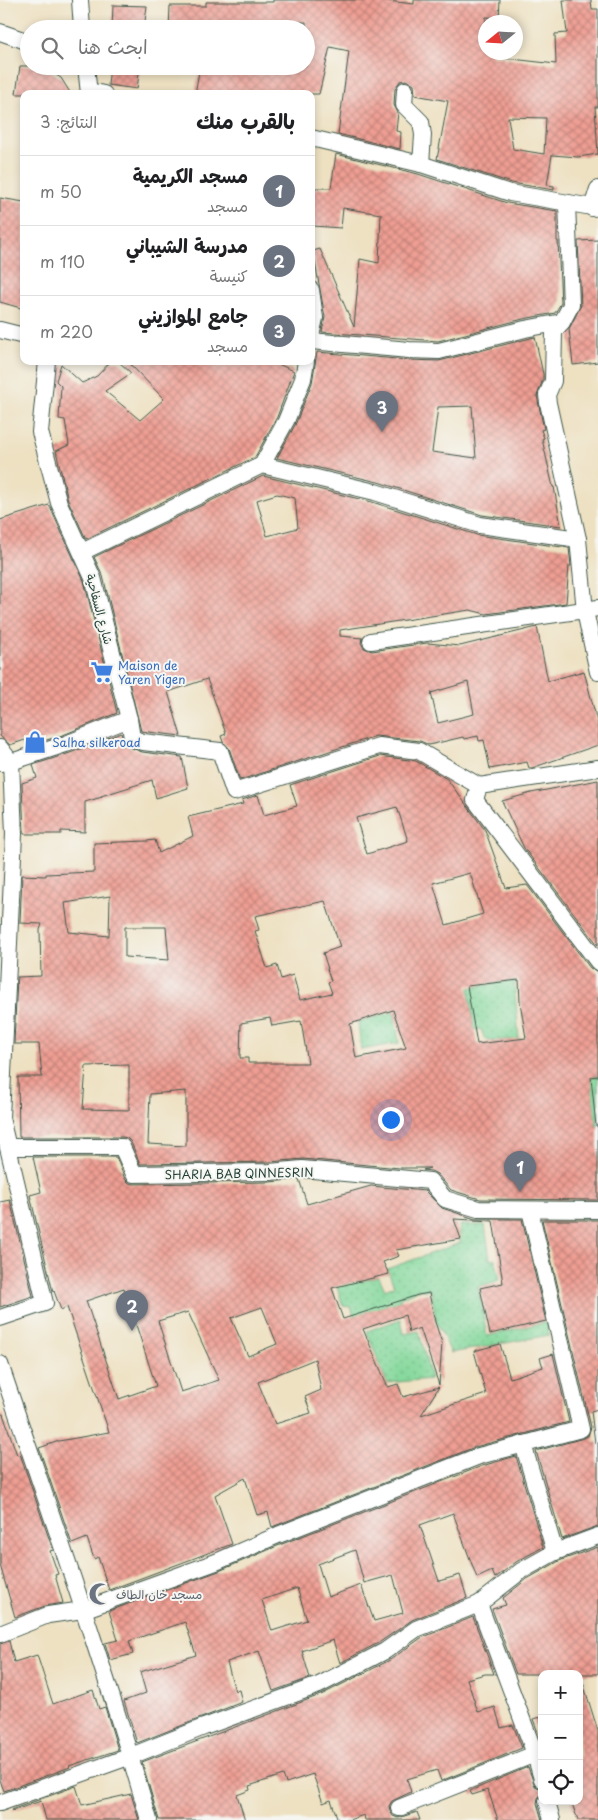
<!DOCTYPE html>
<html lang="ar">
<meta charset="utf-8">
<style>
:root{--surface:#fff;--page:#f6f6f6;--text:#202124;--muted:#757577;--line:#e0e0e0;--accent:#db2777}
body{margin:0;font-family:"Playpen Sans","Playpen Sans Arabic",sans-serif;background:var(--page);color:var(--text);direction:rtl}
.controls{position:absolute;right:15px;bottom:15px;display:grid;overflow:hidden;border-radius:10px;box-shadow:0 2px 8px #0003}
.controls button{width:45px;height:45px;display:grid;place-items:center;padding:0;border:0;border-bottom:1px solid var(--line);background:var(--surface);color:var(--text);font:25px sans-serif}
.compass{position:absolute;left:478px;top:15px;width:45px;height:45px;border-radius:50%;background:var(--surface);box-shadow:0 2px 8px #0003;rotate:252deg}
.you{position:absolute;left:390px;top:1119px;width:18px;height:18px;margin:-12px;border:4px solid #fff;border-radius:50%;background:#1a73e8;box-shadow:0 0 0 8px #1a73e833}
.badge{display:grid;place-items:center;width:32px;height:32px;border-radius:50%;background:var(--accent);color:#fff;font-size:16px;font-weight:700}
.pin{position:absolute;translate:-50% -41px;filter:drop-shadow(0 1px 2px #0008)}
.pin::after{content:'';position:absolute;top:26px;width:18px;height:15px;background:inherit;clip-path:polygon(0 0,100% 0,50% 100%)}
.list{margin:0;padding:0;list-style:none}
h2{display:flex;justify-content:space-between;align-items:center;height:65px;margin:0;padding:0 20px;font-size:21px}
h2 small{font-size:16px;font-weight:400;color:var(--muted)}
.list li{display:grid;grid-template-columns:32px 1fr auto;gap:15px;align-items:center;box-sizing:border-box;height:70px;padding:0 20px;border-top:1px solid var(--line)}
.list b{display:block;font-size:19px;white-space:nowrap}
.list p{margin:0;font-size:16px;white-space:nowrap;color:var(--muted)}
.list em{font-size:16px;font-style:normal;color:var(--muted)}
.icon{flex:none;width:28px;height:28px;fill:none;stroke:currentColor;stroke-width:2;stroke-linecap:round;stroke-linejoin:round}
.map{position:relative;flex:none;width:598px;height:1820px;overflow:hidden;direction:ltr}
.search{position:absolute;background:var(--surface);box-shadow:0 2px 8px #0003;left:20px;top:20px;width:295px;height:55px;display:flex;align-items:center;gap:12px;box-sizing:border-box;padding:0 18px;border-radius:28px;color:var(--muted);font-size:19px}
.panel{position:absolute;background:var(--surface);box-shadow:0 2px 8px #0003;left:20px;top:90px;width:295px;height:275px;border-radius:10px;direction:rtl}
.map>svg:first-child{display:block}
.grass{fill:url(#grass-dots);stroke:#528a68}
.building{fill:url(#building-cross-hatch);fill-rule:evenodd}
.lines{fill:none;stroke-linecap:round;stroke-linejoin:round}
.minor-casing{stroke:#3e5649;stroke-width:18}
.minor{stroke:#fff;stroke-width:16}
.labels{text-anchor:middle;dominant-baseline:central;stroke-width:4;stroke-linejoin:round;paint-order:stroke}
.street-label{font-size:12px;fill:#1f3d34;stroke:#f6f6f2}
.shop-label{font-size:12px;fill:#366cbe;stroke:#f6f6f2;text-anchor:start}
.worship-label{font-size:12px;fill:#5b616d;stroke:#f6f6f2;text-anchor:start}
</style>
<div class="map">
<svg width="598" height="1820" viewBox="0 0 598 1820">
<defs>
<pattern id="grass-dots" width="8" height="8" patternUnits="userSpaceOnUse" patternTransform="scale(1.25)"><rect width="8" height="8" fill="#84d89b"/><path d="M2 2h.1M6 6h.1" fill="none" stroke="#72ba86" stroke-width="1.8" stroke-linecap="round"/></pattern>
<pattern id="building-cross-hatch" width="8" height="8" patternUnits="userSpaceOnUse" patternTransform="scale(1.25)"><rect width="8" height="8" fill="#ef9e93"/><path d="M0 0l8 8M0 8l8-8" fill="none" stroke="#c18279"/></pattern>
</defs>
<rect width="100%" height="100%" fill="#f6f6f2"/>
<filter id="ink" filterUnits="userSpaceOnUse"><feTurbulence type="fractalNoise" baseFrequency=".02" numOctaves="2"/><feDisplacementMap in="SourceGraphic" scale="10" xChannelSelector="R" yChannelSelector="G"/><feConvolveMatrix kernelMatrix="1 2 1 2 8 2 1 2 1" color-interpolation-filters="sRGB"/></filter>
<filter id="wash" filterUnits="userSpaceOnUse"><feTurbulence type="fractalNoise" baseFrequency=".0096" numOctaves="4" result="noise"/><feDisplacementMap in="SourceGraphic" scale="20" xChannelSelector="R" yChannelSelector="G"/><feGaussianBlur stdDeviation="1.12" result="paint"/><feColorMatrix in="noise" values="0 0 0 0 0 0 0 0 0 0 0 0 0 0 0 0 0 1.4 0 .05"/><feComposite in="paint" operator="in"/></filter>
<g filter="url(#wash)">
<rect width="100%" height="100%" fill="#eee1c2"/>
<g class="grass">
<path d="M514,980L519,1040H485L481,1029L474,1030L469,988Z"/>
<path d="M394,1012L399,1043L361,1050L358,1022Z"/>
<path d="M598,1076V1126H596L591,1077Z"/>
<path d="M460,1225H485L490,1260L495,1259L500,1280L478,1287L487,1336L547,1322L549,1335L451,1353L436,1320L431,1290H417L400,1298V1301L354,1316L351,1307L343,1306L336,1283L360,1281L379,1277L385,1290L394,1286L387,1269L460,1243Z"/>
<path d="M401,1319L404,1334L419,1331L431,1379L387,1383L367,1331Z"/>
</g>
<g id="blocks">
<g class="building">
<path d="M273,0H379L414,4V0H500L499,18L486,17V52H492V56H503V58L556,64L555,34L567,33L563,0H591L592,9H598V107H595L598,154L578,157L552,155L547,185L554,186V190L512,183L437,159L448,101L415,95L414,85L406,80L400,81L395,89L394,105L398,113L396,131L401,132L400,149L338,134L349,51L330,47L319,94H195L200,66H306V22L263,23V29H169L170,6H206V2H273ZM508,117L546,118L544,154L513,149Z"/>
<path d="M113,5L147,6L144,29H112Z"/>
<path d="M20,66H42L61,78L71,94H16Z"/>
<path d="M110,66H140L137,89L108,85Z"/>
<path d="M336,154L418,174L507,203L557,211V241H558L561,303L555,313L523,319L438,341L322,332L325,317L313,251L320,249L354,327L360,259L379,263L381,214L343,208L341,228L313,226V188H331Z"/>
<path d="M0,198L24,202V309L0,302Z"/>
<path d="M598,240V362L573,365L569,329L581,305L578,241Z"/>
<path d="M535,337L543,374V379L537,396L544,429L541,430L544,438L542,439L553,487H554L561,526L482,515L378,482L277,458L295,425L312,383L317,352L408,360L439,361ZM472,406L476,458L432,452L438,407Z"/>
<path d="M111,361H118L131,373L105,391L140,420L164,399L127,361H271L294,371L277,417L255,457L86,539L68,500L56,451L69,445L65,420L59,419L61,386L56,381L61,364L82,383L97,376Z"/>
<path d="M263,476L372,502L477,535L569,548L571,566H569L566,603L486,614L470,610L340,630V636L362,638L361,643L364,648L372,651L427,643L460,646L537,627L548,681L584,671L598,725V745L532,768H529L527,762L490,769L484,740L479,741L478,736L464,739L463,737L429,745L420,741L376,736L240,780L229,748L223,742L221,736L226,734L207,679L168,692L181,736L141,731L103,576L94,557ZM277,494L295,498L298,528L267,536L257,500ZM468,682L474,714L438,723L431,693Z"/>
<path d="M49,505L84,581L117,713L63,735L27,746L25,740L10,745L0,736V520Z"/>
<path d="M121,733L124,744L129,747L142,752L182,757L188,788L156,798L152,780L101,796L102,797L85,802V832L61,831V834H24L22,783L37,778L33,765L70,753Z"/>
<path d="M380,756L416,761L447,779L485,830L506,888L527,885L590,968L598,972V1076L591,1077L596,1126H598V1200L480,1199L451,1190L437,1174L431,1171L423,1170L430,1168H400L303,1159L269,1162L140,1164L131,1142L127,1138L123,1137H19L18,1077H42L39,1044H14L17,977L41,976L40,930L42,924L20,923L22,875L46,876V874L94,872V843L147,841L155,840L159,853L193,836L188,817L243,804L242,800L258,795L264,815L297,806L290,785ZM397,807L408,841L367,854L356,818ZM470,873L483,914L446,925L433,883ZM110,896L109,936L69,932L65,903ZM325,901L340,947L323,953L328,969H327L331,981L328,982L332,993L300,1000L293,975L281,979L277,965L267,968L255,931L259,930L255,916ZM125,927H166L169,960L125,957ZM519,980L520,1002L526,1038L477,1044L467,986ZM393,1010L406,1048L356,1058L350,1024ZM270,1018L272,1026L301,1021L308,1063H248V1058H240L241,1023ZM129,1065V1110L83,1109L86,1066ZM186,1091V1146L148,1144L150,1094Z"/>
<path d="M598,780V945L524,848L502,801L531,793Z"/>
<path d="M33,1157H116L125,1179L129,1183L134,1184L270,1182L299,1179L307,1204L371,1186L425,1191L442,1208L475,1219H522L546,1321L490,1334L480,1288L503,1283L493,1221L454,1219L461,1239L396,1250L399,1256L383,1262L389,1274L332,1288L343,1319L418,1295L429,1293L435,1322L442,1343L439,1385L420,1328L409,1332L405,1315L363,1329L388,1387L398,1384L403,1397L439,1387L421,1415L486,1394L474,1351L500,1344L510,1378L543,1367L540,1358L553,1354L569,1422L475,1447L272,1527L268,1512L257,1515L245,1478L215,1495L232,1544L109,1590L98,1557L94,1559L87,1538L72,1544L39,1448L59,1441L109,1432L67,1307L61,1310L54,1291L53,1292L30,1195L41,1192ZM124,1288L156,1386L119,1399L86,1301ZM262,1307L277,1344L248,1356L231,1318ZM188,1312L219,1380L181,1392L158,1321ZM315,1359L321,1390L305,1397L311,1413L275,1424L258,1382Z"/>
<path d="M10,1200L33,1296L0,1307V1202Z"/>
<path d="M542,1220H598V1409L591,1411L595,1443L598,1442V1526L562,1539L536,1451L584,1438L588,1436L591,1427Z"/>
<path d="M0,1414H3L17,1455L20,1454L53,1550L50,1551L58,1574L55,1575L63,1603L45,1606L15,1617L0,1565Z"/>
<path d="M516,1456L543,1547L516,1562L495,1578L492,1571L477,1578L453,1513L420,1525L439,1581L460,1575L467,1598L412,1620L380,1642L340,1663L333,1640L302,1651L310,1678L273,1691L259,1651L227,1662L235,1691L239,1690L242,1702L137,1743L124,1701L146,1693L140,1672L196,1655L185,1622L129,1641L133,1654L110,1660L105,1643L118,1640L109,1611L219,1571L282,1544L482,1466ZM355,1550L364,1583L393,1575L403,1613L374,1621L361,1585L328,1597L318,1564ZM297,1588L307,1620L272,1631L262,1600Z"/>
<path d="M598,1547V1674H516L492,1609L506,1605L503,1598L527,1579L559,1561Z"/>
<path d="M473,1617L494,1674H485L467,1679L478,1712L495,1707L501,1728L513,1725L522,1748L441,1781L437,1770L407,1779L411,1792L392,1801L389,1806L390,1811L393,1816L398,1818L417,1812L420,1820H365L364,1815L349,1820H338L331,1800L323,1803L313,1774L286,1783L283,1775L249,1786L250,1790L237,1795L245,1820H159L142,1762L323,1694L390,1660L421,1638Z"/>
<path d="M9,1641L14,1662L37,1655L53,1704L93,1690L99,1709L105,1707L118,1750L69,1766L70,1767L4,1791L0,1780V1644Z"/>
<path d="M579,1683H583L598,1731V1820H578L571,1801H579Z"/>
<path d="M542,1717V1743L533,1719Z"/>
<path d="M528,1767L535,1786L542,1789V1793L538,1798L537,1803L542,1820H498L488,1790L472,1795L470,1791Z"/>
<path d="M76,1786L82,1805L131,1794L139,1820H46L41,1801L12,1811L11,1810Z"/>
</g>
</g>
</g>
<g filter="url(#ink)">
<use href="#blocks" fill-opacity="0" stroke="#3e5649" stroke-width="1"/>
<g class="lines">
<defs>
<g id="minor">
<path d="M80,0L82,29"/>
<path d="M0,32L29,42"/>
<path d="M86,66L89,94"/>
<path d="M405,90L404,105L421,122L423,135L421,164"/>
<path d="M89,91L104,94"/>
<path d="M311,138L421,164L510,193L598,208"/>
<path d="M567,203L571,305L562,322L554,331L553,381L547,395L548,403L578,539L585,611L598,672"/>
<path d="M592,208L598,189"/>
<path d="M311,290L315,318L311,336"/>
<path d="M0,330L24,336"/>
<path d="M311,341L409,350L439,351L525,329L562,322"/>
<path d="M47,361L40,432L59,503L93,578L129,719L132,738L143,742L220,751L234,792L379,746L419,751L479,786"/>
<path d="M262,465L375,492L480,525L578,539"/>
<path d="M82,552L262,465L286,421L303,379L306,361"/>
<path d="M371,641L598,608"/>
<path d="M0,748L11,762L14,834L1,1118L45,1303L0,1318"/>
<path d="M0,763L11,762L66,744L129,719"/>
<path d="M598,768L479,786L475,800L598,962"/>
<path d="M8,1147H122L134,1174L270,1172L302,1169L430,1181L445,1199L478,1209L598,1210"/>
<path d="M0,1364C51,1515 105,1666 149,1820"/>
<path d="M523,1444L555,1552"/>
<path d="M0,1634L48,1615L83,1610L216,1562L278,1535L479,1456L581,1429L530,1210"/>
<path d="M542,1779L535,1754L479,1604L521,1571L555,1552L598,1536"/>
<path d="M547,1801L552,1820"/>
<path d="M0,1803L131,1756L204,1727L319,1685L385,1651L416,1629L479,1604"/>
<path d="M399,1808L535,1754"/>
</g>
</defs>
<use href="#minor" class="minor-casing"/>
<use href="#minor" class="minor"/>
</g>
</g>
<defs>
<symbol id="supermarket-bare" viewBox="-9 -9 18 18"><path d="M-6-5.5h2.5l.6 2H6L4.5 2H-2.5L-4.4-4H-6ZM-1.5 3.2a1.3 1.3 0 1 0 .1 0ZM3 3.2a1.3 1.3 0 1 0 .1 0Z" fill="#3f7fe0" stroke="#f6f6f2" stroke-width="2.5" paint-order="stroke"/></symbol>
<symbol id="shop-bare" viewBox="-9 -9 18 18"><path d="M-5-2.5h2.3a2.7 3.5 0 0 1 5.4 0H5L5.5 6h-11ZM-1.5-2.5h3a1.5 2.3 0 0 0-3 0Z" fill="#3f7fe0" stroke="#f6f6f2" stroke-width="2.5" paint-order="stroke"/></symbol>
<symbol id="mosque-bare" viewBox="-9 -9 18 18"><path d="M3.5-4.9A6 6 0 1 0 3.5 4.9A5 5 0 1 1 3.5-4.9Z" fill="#6b7280" stroke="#f6f6f2" stroke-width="2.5" paint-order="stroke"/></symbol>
</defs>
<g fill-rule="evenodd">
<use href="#supermarket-bare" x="86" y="656" width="32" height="32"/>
<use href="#shop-bare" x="19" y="726" width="32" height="32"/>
<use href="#mosque-bare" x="84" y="1578" width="32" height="32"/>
</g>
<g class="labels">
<g class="street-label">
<text transform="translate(100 609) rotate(75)">شارع السفاحية</text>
<text transform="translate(239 1173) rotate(-1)">SHARIA BAB QINNESRIN</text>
</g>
<g class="shop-label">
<text x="118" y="665">Maison de<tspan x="118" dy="14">Yaren Yigen</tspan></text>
<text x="52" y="742">Salha silkeroad</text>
</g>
<g class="worship-label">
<text x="116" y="1594">مسجد خان الطاف</text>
</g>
</g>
</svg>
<div class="controls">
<button>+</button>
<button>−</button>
<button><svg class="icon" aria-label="locate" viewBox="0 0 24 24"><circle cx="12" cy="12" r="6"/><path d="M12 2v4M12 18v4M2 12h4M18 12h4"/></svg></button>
</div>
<svg class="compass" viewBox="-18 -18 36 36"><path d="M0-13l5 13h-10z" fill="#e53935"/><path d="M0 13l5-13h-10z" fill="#757577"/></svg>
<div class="you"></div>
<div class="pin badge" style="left:520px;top:1192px;background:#6b7280">1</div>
<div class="pin badge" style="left:132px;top:1331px;background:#6b7280">2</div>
<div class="pin badge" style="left:382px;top:432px;background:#6b7280">3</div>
<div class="search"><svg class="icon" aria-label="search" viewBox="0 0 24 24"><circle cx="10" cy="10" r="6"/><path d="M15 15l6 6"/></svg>ابحث هنا</div>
<section class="panel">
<h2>بالقرب منك<small>النتائج: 3</small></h2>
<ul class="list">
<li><span class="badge" style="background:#6b7280">1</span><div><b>مسجد الكريمية</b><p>مسجد</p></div><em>50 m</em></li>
<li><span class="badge" style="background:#6b7280">2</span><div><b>مدرسة الشيباني</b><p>كنيسة</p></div><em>110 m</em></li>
<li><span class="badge" style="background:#6b7280">3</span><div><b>جامع الموازيني</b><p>مسجد</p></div><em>220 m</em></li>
</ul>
</section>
</div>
